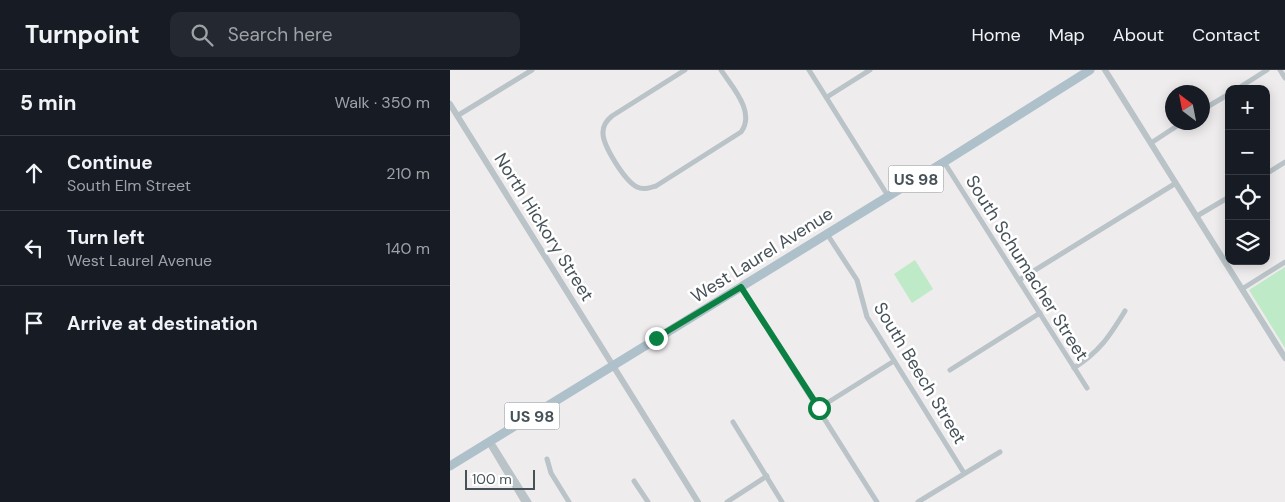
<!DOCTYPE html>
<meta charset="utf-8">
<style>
:root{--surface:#171b24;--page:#242831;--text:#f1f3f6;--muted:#9ea1a6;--line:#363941}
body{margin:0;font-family:"DM Sans",sans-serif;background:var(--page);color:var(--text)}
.controls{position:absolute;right:15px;top:15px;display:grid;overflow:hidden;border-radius:10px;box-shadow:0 2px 12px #0003}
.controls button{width:45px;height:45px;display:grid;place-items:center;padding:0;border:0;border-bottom:1px solid var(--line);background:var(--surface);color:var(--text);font:25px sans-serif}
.compass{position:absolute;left:715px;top:15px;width:45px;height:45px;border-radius:50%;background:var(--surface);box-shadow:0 2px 12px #0003;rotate:328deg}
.scale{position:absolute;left:15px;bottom:12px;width:70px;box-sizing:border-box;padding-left:5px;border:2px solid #465258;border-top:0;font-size:14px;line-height:18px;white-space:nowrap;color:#465258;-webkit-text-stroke:4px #fff;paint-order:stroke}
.stop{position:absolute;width:15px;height:15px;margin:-11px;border:4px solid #0b8043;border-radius:50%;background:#fff}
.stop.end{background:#0b8043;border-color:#fff;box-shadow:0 1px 5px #0008}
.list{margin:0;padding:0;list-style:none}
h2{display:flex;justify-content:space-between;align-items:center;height:65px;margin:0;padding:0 20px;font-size:21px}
h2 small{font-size:16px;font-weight:400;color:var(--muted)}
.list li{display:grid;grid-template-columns:32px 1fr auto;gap:15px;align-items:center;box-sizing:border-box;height:75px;padding:0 20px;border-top:1px solid var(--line)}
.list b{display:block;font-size:19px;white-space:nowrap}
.list p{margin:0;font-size:16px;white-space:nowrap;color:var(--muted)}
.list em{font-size:16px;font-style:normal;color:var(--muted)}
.icon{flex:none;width:28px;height:28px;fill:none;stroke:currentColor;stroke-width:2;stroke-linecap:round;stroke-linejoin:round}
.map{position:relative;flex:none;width:835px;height:432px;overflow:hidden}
header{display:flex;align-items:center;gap:30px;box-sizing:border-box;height:70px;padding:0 25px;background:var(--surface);border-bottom:1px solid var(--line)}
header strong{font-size:24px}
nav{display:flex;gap:28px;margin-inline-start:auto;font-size:18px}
.search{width:350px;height:45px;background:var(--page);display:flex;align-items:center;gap:12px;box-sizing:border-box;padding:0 18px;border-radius:10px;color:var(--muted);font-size:19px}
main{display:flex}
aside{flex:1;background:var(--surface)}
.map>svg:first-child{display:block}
.green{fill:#beeac7}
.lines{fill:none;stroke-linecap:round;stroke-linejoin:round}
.minor{stroke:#b9c3c8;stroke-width:5}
.tertiary{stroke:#b9c3c8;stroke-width:6}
.primary{stroke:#aec0c9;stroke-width:9}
.route{stroke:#0b8043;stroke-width:6}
.labels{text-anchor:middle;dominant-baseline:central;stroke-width:5;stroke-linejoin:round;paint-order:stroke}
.shield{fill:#fff;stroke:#7e868a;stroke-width:1}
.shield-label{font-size:16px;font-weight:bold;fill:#465258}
.street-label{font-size:18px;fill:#465258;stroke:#fff}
</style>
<header>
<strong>Turnpoint</strong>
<div class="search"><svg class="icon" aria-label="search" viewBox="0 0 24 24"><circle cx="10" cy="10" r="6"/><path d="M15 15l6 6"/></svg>Search here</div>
<nav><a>Home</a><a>Map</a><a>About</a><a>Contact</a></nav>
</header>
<main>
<aside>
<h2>5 min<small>Walk · 350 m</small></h2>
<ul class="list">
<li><svg class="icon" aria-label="ahead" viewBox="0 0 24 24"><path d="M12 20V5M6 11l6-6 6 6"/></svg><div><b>Continue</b><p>South Elm Street</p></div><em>210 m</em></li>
<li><svg class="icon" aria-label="left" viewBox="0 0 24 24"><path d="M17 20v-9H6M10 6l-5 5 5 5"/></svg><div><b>Turn left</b><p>West Laurel Avenue</p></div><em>140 m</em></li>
<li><svg class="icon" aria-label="arrive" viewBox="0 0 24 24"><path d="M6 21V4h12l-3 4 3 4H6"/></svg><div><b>Arrive at destination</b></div></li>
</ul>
</aside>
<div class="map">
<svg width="835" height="432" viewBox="0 0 835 432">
<rect width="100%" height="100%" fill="#efeced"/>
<g class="green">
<path d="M465,190L483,219L462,233L444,204Z"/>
<path d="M835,197V278L799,220Z"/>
</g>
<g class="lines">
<g class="minor">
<path d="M235,0L162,46C157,50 153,55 153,62C152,75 175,111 187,117C193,120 199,118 206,116L291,62C306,42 282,17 271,0"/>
<path d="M359,0L438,126"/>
<path d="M830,0L835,8"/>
<path d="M787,19L817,0"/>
<path d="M377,27L420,0"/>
<path d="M752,40L779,24"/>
<path d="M7,46L82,0"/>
<path d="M701,73L733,52"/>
<path d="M494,92L637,318"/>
<path d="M816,104L835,92"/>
<path d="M747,146L779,127"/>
<path d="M377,164L407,210L417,247L514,403"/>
<path d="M569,210L726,113"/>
<path d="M291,217L427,432"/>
<path d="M792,219L835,192"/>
<path d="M624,298C650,281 659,267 675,241"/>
<path d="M500,300L590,243"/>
<path d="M369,338L444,291"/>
<path d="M283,352L332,432"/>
<path d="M39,372L44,376L79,432"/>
<path d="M40,375L74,432"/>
<path d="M97,389L101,403L119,432"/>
<path d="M184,411L198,432"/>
<path d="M277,432L317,406"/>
<path d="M468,432L550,382"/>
</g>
<g class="tertiary">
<path d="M655,0L835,288"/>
<path d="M0,34L248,432"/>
</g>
<path class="primary" d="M0,396L494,92L640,0"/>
</g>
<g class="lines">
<path class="route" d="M206,268L291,217L369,338"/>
</g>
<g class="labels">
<g class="shield">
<rect x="438.5" y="95.5" width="55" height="27" rx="4"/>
<rect x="54.5" y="332.5" width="55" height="27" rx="4"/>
</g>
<g class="shield-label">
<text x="466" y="109">US 98</text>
<text x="82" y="346">US 98</text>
</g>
<g class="street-label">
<text transform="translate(94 157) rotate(58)">North Hickory Street</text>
<text transform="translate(312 185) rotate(-32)">West Laurel Avenue</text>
<text transform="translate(577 198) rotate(58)">South Schumacher Street</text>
<text transform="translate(470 303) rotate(59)">South Beech Street</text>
</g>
</g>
</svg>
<div class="controls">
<button>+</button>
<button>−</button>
<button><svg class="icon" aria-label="locate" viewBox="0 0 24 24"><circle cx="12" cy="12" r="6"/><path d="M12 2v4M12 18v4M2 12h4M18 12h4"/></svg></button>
<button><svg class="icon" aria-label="layers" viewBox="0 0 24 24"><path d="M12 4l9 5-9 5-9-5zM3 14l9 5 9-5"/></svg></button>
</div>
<svg class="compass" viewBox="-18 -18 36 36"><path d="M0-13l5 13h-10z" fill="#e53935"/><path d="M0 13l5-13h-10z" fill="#9ea1a6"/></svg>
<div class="scale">100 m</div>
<div class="stop" style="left:369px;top:338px"></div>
<div class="stop end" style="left:206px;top:268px"></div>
</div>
</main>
